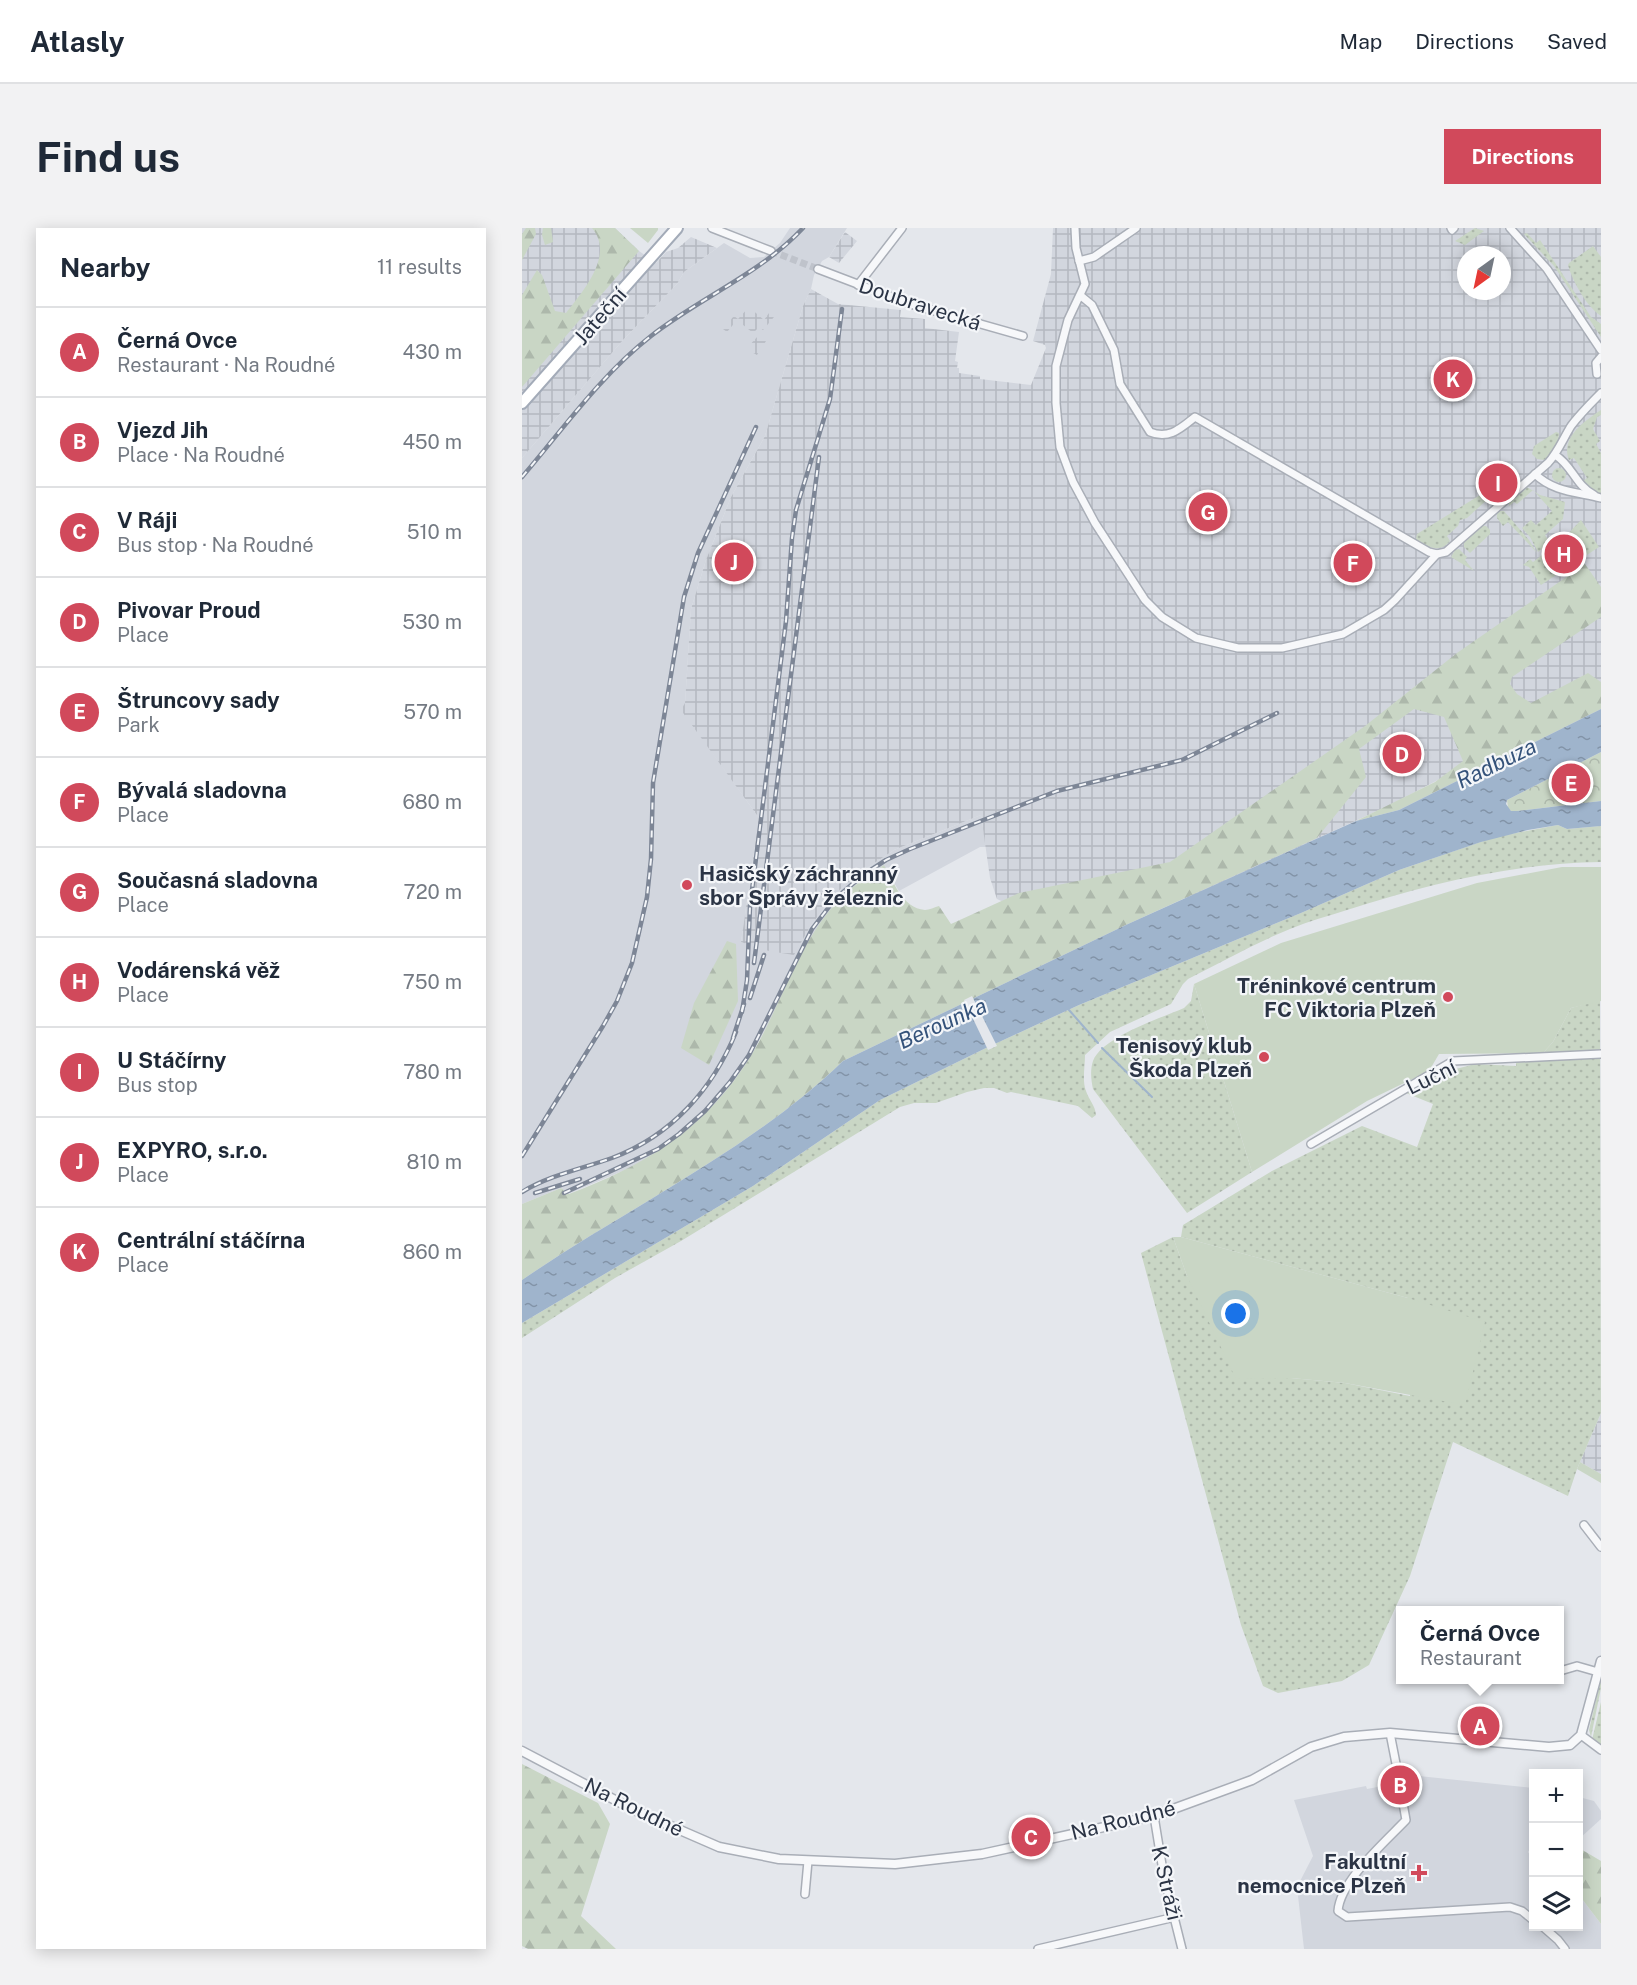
<!DOCTYPE html>
<meta charset="utf-8">
<style>
:root{--surface:#fff;--page:#f2f2f3;--text:#1f2937;--muted:#747a83;--line:#e0e1e3;--accent:#d1495b}
body{margin:0;font-family:"Public Sans",sans-serif;background:var(--page);color:var(--text)}
.controls{position:absolute;right:18px;bottom:18px;display:grid;overflow:hidden;border-radius:0px;box-shadow:0 3px 15px #0003}
.controls button{width:54px;height:54px;display:grid;place-items:center;padding:0;border:0;border-bottom:2px solid var(--line);background:var(--surface);color:var(--text);font:30px sans-serif}
.compass{position:absolute;left:935px;top:18px;width:54px;height:54px;border-radius:50%;background:var(--surface);box-shadow:0 3px 15px #0003;rotate:213deg}
.you{position:absolute;left:714px;top:1086px;width:21px;height:21px;margin:-15px;border:4px solid #fff;border-radius:50%;background:#1a73e8;box-shadow:0 0 0 9px #1a73e833}
.badge{display:grid;place-items:center;width:39px;height:39px;border-radius:50%;background:var(--accent);color:#fff;font-size:20px;font-weight:700}
.pin{position:absolute;translate:-50% -50%;border:3px solid #fff;box-shadow:0 2px 6px #0006}
.popup{position:absolute;left:874px;top:1378px;width:168px;height:78px;box-sizing:border-box;display:grid;place-content:center;border-radius:0px;background:var(--surface);filter:drop-shadow(0 2px 4px #0005);font-size:20px;white-space:nowrap;color:var(--muted)}
.popup b{font-size:22px;color:var(--text)}
.popup::after{content:'';position:absolute;left:50%;top:100%;margin-left:-12px;border:12px solid transparent;border-top-color:var(--surface)}
.list{margin:0;padding:0;list-style:none}
h2{display:flex;justify-content:space-between;align-items:center;height:78px;margin:0;padding:0 24px;font-size:26px}
h2 small{font-size:20px;font-weight:400;color:var(--muted)}
.list li{display:grid;grid-template-columns:39px 1fr auto;gap:18px;align-items:center;box-sizing:border-box;height:90px;padding:0 24px;border-top:2px solid var(--line)}
.list b{display:block;font-size:22px;white-space:nowrap}
.list p{margin:0;font-size:20px;white-space:nowrap;color:var(--muted)}
.list em{font-size:20px;font-style:normal;color:var(--muted)}
.icon{flex:none;width:33px;height:33px;fill:none;stroke:currentColor;stroke-width:2;stroke-linecap:round;stroke-linejoin:round}
.map{position:relative;flex:none;width:1079px;height:1721px;overflow:hidden;border-radius:0px}
header{display:flex;align-items:center;gap:36px;box-sizing:border-box;height:84px;padding:0 30px;background:var(--surface);border-bottom:2px solid var(--line)}
header strong{font-size:28px}
nav{display:flex;gap:33px;margin-inline-start:auto;font-size:21px}
.intro{display:flex;align-items:center;justify-content:space-between;box-sizing:border-box;height:144px;padding:0 36px}
h1{margin:0;font-size:42px}
.button{padding:15px 27px;border-radius:0px;background:var(--accent);color:#fff;font-size:21px;font-weight:700}
main{display:flex;gap:36px;padding:0 36px}
aside{flex:1;background:var(--surface);border-radius:0px;box-shadow:0 3px 15px #0003}
.map>svg:first-child{display:block}
.built{fill:#d2d6de}
.industrial{fill:url(#industrial-grid);fill-rule:evenodd}
.grass{fill:url(#grass-dots)}
.forest{fill:url(#forest-firs)}
.park{fill:url(#park-crowns)}
.pitch{fill:#c9d6c5}
.water{fill:url(#water-ripples)}
.pier{fill:#e4e7ec}
.lines{fill:none;stroke-linecap:round;stroke-linejoin:round}
.stream{stroke:#9fb4cc;stroke-width:2}
.minor-tunnel{stroke:#bfc3cb;stroke-width:7;stroke-dasharray:7 3.5;stroke-linecap:butt}
.minor-casing{stroke:#a9aeb7;stroke-width:10}
.tertiary-casing{stroke:#a9aeb7;stroke-width:11}
.primary-casing{stroke:#a3abb8;stroke-width:14}
.minor{stroke:#f7f8fa;stroke-width:7}
.tertiary{stroke:#f7f8fa;stroke-width:8}
.primary{stroke:#fff;stroke-width:10}
.rail-casing{stroke:#7d8696;stroke-width:4.5}
.rail{stroke:#f4f6f9;stroke-width:2;stroke-dasharray:7;stroke-linecap:butt}
.poi-dot{fill:#d1495b;stroke:#f4f6f9;stroke-width:2}
.labels{text-anchor:middle;dominant-baseline:central;stroke-width:4.5;stroke-linejoin:round;paint-order:stroke}
.street-label{font-size:21px;fill:#2b3445;stroke:#f4f6f9}
.poi-label{font-size:21px;font-weight:bold;fill:#2b3445;stroke:#f4f6f9;text-anchor:end}
.water-label{font-size:22px;font-style:italic;fill:#34527a;stroke:#f4f6f9}
</style>
<header>
<strong>Atlasly</strong>
<nav><a>Map</a><a>Directions</a><a>Saved</a></nav>
</header>
<div class="intro"><h1>Find us</h1><a class="button">Directions</a></div>
<main>
<aside>
<h2>Nearby<small>11 results</small></h2>
<ul class="list">
<li><span class="badge">A</span><div><b>Černá Ovce</b><p>Restaurant · Na Roudné</p></div><em>430 m</em></li>
<li><span class="badge">B</span><div><b>Vjezd Jih</b><p>Place · Na Roudné</p></div><em>450 m</em></li>
<li><span class="badge">C</span><div><b>V Ráji</b><p>Bus stop · Na Roudné</p></div><em>510 m</em></li>
<li><span class="badge">D</span><div><b>Pivovar Proud</b><p>Place</p></div><em>530 m</em></li>
<li><span class="badge">E</span><div><b>Štruncovy sady</b><p>Park</p></div><em>570 m</em></li>
<li><span class="badge">F</span><div><b>Bývalá sladovna</b><p>Place</p></div><em>680 m</em></li>
<li><span class="badge">G</span><div><b>Současná sladovna</b><p>Place</p></div><em>720 m</em></li>
<li><span class="badge">H</span><div><b>Vodárenská věž</b><p>Place</p></div><em>750 m</em></li>
<li><span class="badge">I</span><div><b>U Stáčírny</b><p>Bus stop</p></div><em>780 m</em></li>
<li><span class="badge">J</span><div><b>EXPYRO, s.r.o.</b><p>Place</p></div><em>810 m</em></li>
<li><span class="badge">K</span><div><b>Centrální stáčírna</b><p>Place</p></div><em>860 m</em></li>
</ul>
</aside>
<div class="map">
<svg width="1079" height="1721" viewBox="0 0 1079 1721">
<defs>
<pattern id="industrial-grid" width="8" height="8" patternUnits="userSpaceOnUse" patternTransform="scale(1.5)"><rect width="8" height="8" fill="#d2d6de"/><path d="M0 4h8M4 0v8" fill="none" stroke="#b4b8c0"/></pattern>
<pattern id="grass-dots" width="8" height="8" patternUnits="userSpaceOnUse" patternTransform="scale(1.5)"><rect width="8" height="8" fill="#c9d6c5"/><path d="M2 2h.1M6 6h.1" fill="none" stroke="#adb8ab" stroke-width="1.8" stroke-linecap="round"/></pattern>
<pattern id="forest-firs" width="22" height="20" patternUnits="userSpaceOnUse" patternTransform="scale(1.5)"><rect width="22" height="20" fill="#c9d6c5"/><path d="M5 1l3.5 6h-7zM16 11l3.5 6h-7z" fill="#adb8ab"/></pattern>
<pattern id="park-crowns" width="20" height="18" patternUnits="userSpaceOnUse" patternTransform="scale(1.5)"><rect width="20" height="18" fill="#c9d6c5"/><path d="M2 6a3 3 0 1 1 6 0M12 15a3 3 0 1 1 6 0" fill="none" stroke="#adb8ab"/></pattern>
<pattern id="water-ripples" width="26" height="14" patternUnits="userSpaceOnUse" patternTransform="scale(1.5)"><rect width="26" height="14" fill="#9fb4cc"/><path d="M2 4q2-2 4 0t4 0M15 11q2-2 4 0t4 0" fill="none" stroke="#8293a7"/></pattern>
</defs>
<rect width="100%" height="100%" fill="#e4e7ec"/>
<g class="built">
<path d="M268,0H325L307,29L300,33L292,47L289,61L281,78L243,208L209,269L184,332L169,381L163,476L160,482L237,590L219,714L272,726L289,697L313,666L336,646L372,622L459,587L464,619H458L377,663L362,638L342,650L317,671L222,839L202,866L177,893L142,921L110,939L46,966L39,960L0,976V230L101,112L155,56L162,44L202,15L228,30L242,29L258,15Z"/>
<path d="M897,1548L1011,1560V1616L1006,1624L1011,1631V1698H1056L1057,1667L1079,1696V1721H782L775,1659L791,1628L772,1572L844,1558L845,1561L871,1556V1553Z"/>
<path d="M1057,1569L1072,1573L1079,1583V1591L1057,1611Z"/>
</g>
<g class="industrial">
<path d="M0,0H93L117,23L134,35L144,24L156,20L169,9L195,20L162,44L155,56L101,112L0,230Z"/>
<path d="M531,0H1079V467L866,578L665,670L494,680L475,671L468,650L459,587L372,622L336,646L313,666L289,697L272,727L247,723L219,714L237,590L159,482L163,475L169,381L184,332L209,269L243,208L281,78L289,61L316,76L379,82L378,89L403,91V100L437,104L433,133L436,134L435,140H437V145L458,148V151L509,157L524,120L523,117L511,113L529,46ZM944,27H980V63H944Z"/>
<path d="M323,4L335,13L317,35L307,29Z"/>
<path d="M227,79L242,92L247,85L252,89L241,102L237,99L231,105L215,92L205,104L201,101L212,88L216,91Z"/>
<path d="M236,108L244,113L235,127L224,121Z"/>
<path d="M1079,1185V1246L1058,1234Z"/>
</g>
<g class="grass">
<path d="M953,0L962,3L943,17L933,13Z"/>
<path d="M1005,5L1014,15L1018,12L1069,89L1079,96V109L1032,38L1002,6Z"/>
<path d="M1071,18L1079,29V88C1064,78 1051,54 1046,37L1047,35Z"/>
<path d="M1079,182V187L1075,189L1071,201L1078,213L1074,216L1079,225V266L1066,260L1060,254L1065,250L1052,230L1047,232C1038,209 1063,193 1079,182Z"/>
<path d="M1034,204L1037,205C1037,215 1030,226 1022,232L1015,231L1010,226L1012,218Z"/>
<circle cx="1037" cy="247" r="7"/>
<path d="M988,251L945,290L938,292L936,298L925,308L928,313C918,326 905,319 894,311L895,306L958,267L960,269Z"/>
<path d="M1005,259L1018,267L1043,274L1041,291L1023,307L1028,315L1016,324L1008,309L1000,300L1009,292L1014,297L1030,283L1011,262L995,276L992,274L987,278V275Z"/>
<path d="M978,283H982L1007,312L1015,325L986,294L981,298L975,290V286Z"/>
<path d="M1059,292L1077,319L1019,357L1007,339L1001,337L1008,331L1011,334L1020,327L1025,332L1028,339L1034,343L1058,328L1041,311Z"/>
<path d="M960,298H964L968,302V306L948,325L942,319V315Z"/>
<path d="M937,321L945,329L943,332L952,343L929,329L933,322Z"/>
<path d="M1036,597L1045,601L1079,598V634C993,635 906,656 825,682C806,688 787,693 768,701C733,715 700,734 666,751L661,756L649,776L588,804L563,827C563,838 560,853 564,863C567,872 573,877 574,887L570,890L556,878L489,864L485,865L472,860H462L445,864L414,875H392L378,879L159,1013L93,1050L0,1110V1095L231,958L358,872L464,820L557,777L779,685L877,642L973,609Z"/>
<path d="M672,756L730,944L665,985L571,861C569,852 568,842 571,833C580,809 639,790 662,780L669,773Z"/>
<path d="M1078,772L1079,1185L1055,1241L1046,1268L931,1214L888,1348L847,1437L820,1453L756,1465L741,1458L719,1397L619,1025L651,1009L665,1048L769,1150L823,1155L888,1168L886,1070L659,1009L661,997L750,943L840,898L895,919L911,876L884,865L930,842L953,836L994,838V825H1021L1031,814L1049,780Z"/>
<path d="M1079,1451V1460L1069,1509L1067,1502Z"/>
<path d="M1079,1474V1518L1070,1512Z"/>
</g>
<g class="forest">
<path d="M4,0H13L14,6L0,32V6Z"/>
<path d="M21,0H29L31,14L23,17L20,7Z"/>
<path d="M70,0H93L117,23L0,159V67L15,42L20,47L33,83L44,85C61,63 93,27 70,0Z"/>
<path d="M108,0H136V2L126,15Z"/>
<path d="M1063,336L1079,359V389L990,449L988,456L995,466L1009,475L1066,445L1079,454V481L877,582L834,593L913,554L941,533L922,489L892,481L837,521L844,549L795,610L606,696L321,833C229,922 105,980 0,1052V976L39,960L47,966C120,938 176,906 221,840C257,788 274,714 319,670C332,657 347,647 362,637C372,654 380,680 403,682C407,682 413,679 417,678L429,696L497,665L648,634L843,498L935,425Z"/>
<path d="M205,713L214,716L216,773L187,837L159,820L172,775Z"/>
<path d="M0,1536L76,1575L88,1596L59,1688L94,1721H6L0,1718Z"/>
<path d="M1057,1620L1079,1633V1696L1057,1667Z"/>
</g>
<g class="park">
<path d="M1079,524V573L995,583H989L986,580L985,572Z"/>
<path d="M1058,1234L1079,1246V1255L1055,1241Z"/>
</g>
<g class="pitch">
<path d="M1040,639H1079V773L1049,780L1031,814L1021,825L917,826L907,843L845,873L730,944L672,756L759,715L955,655Z"/>
<path d="M651,1009H659L886,1070L963,1094L943,1177L823,1155L769,1150L714,1151L665,1048Z"/>
</g>
<path class="water" d="M1079,481V524L985,572L984,576L989,583H995L1079,573V598L1045,601L1036,597L1006,602L959,614L877,642L779,685L557,777L464,820L358,872L231,958L0,1095V1052C105,980 229,922 321,833L606,696L834,593L877,582Z"/>
<path class="pier" d="M450,768L475,818L466,822L442,772Z"/>
<g class="lines">
<g class="stream">
<path d="M547,782L576,815"/>
<path d="M580,820L630,869"/>
</g>
<path class="minor-tunnel" d="M249,23L296,41"/>
<defs>
<g id="minor">
<path d="M190,0L249,23"/>
<path d="M553,0L554,20L563,56L546,92L534,138V175L538,219L551,254L573,295L623,372L640,389L674,410L716,420H760L821,406L862,382L873,372L915,326"/>
<path d="M929,0L930,2L932,0"/>
<path d="M988,0L1025,41L1079,122"/>
<path d="M557,33L572,29L614,0"/>
<path d="M296,41L388,76L501,108"/>
<path d="M336,57L380,0"/>
<path d="M559,68L570,77L592,122L598,156L628,204C647,212 659,200 673,189L907,324L915,326L924,324L1026,235C1036,224 1041,211 1049,198C1058,186 1068,176 1079,165"/>
<path d="M1075,146L1074,135L1079,129"/>
<path d="M1033,227C1050,237 1054,258 1072,267"/>
<path d="M1013,246C1031,264 1056,264 1079,270"/>
<path d="M789,916L931,833L1079,826"/>
<path d="M1062,1297L1079,1319"/>
<path d="M1038,1443L1055,1438L1076,1444"/>
<path d="M868,1505L877,1551"/>
<path d="M1059,1507L1079,1522"/>
<path d="M879,1564L884,1592C863,1614 818,1653 816,1683L825,1689L988,1679L1000,1683L1011,1692"/>
<path d="M632,1588L642,1649L660,1721"/>
<path d="M283,1666L286,1633"/>
<path d="M1020,1698L1036,1712L1043,1721"/>
<path d="M516,1721L653,1689"/>
</g>
<path id="tertiary" d="M0,1523L112,1582L197,1619L257,1631L373,1636L460,1626L632,1588L730,1552L789,1519L822,1509L868,1505L1027,1519L1048,1517L1059,1507L1079,1433"/>
<path id="primary" d="M0,175L155,0"/>
</defs>
<use href="#minor" class="minor-casing"/>
<use href="#tertiary" class="tertiary-casing"/>
<use href="#primary" class="primary-casing"/>
<use href="#minor" class="minor"/>
<use href="#tertiary" class="tertiary"/>
<use href="#primary" class="primary"/>
<defs>
<g id="rail">
<path d="M0,249C41,201 79,147 129,108C179,69 238,46 281,0"/>
<path d="M232,735L297,229"/>
<path d="M228,770L242,727"/>
<path d="M220,784L225,752L228,678L264,393L270,310L274,282L308,171L320,81"/>
<path d="M211,810L222,776"/>
<path d="M0,928L81,798L95,773L110,735L125,669L129,631L131,555L162,369L176,325L234,199"/>
<path d="M0,964C28,947 59,941 90,930C149,908 191,861 214,804"/>
<path d="M13,965L58,951"/>
<path d="M42,965L136,921L157,906L183,883L208,854L227,827L290,701L313,671L341,647L364,632L388,621L535,563L660,532L755,485"/>
</g>
</defs>
<use href="#rail" class="rail-casing"/>
<use href="#rail" class="rail"/>
</g>
<g class="poi-dot">
<circle cx="165" cy="657" r="6"/>
<circle cx="926" cy="769" r="6"/>
<circle cx="742" cy="829" r="6"/>
<path d="M894 1636h6v6h6v6h-6v6h-6v-6h-6v-6h6z"/>
</g>
<g class="labels">
<g class="street-label">
<text transform="translate(398 76) rotate(18)">Doubravecká</text>
<text transform="translate(78 88) rotate(-49)">Jateční</text>
<text transform="translate(909 849) rotate(-26)">Luční</text>
<text transform="translate(112 1579) rotate(26)">Na Roudné</text>
<text transform="translate(601 1592) rotate(-14)">Na Roudné</text>
<text transform="translate(645 1655) rotate(77)">K Stráži</text>
</g>
<g class="poi-label">
<text x="177" y="645" text-anchor="start">Hasičský záchranný<tspan x="177" dy="24">sbor Správy železnic</tspan></text>
<text x="914" y="757">Tréninkové centrum<tspan x="914" dy="24">FC Viktoria Plzeň</tspan></text>
<text x="730" y="817">Tenisový klub<tspan x="730" dy="24">Škoda Plzeň</tspan></text>
<text x="884" y="1633">Fakultní<tspan x="884" dy="24">nemocnice Plzeň</tspan></text>
</g>
<g class="water-label">
<text transform="translate(974 535) rotate(-26)">Radbuza</text>
<text transform="translate(420 795) rotate(-24)">Berounka</text>
</g>
</g>
</svg>
<div class="controls">
<button>+</button>
<button>−</button>
<button><svg class="icon" aria-label="layers" viewBox="0 0 24 24"><path d="M12 4l9 5-9 5-9-5zM3 14l9 5 9-5"/></svg></button>
</div>
<svg class="compass" viewBox="-18 -18 36 36"><path d="M0-13l5 13h-10z" fill="#e53935"/><path d="M0 13l5-13h-10z" fill="#747a83"/></svg>
<div class="you"></div>
<div class="pin badge" style="left:958px;top:1498px">A</div>
<div class="popup"><b>Černá Ovce</b>Restaurant</div>
<div class="pin badge" style="left:878px;top:1557px">B</div>
<div class="pin badge" style="left:509px;top:1609px">C</div>
<div class="pin badge" style="left:880px;top:526px">D</div>
<div class="pin badge" style="left:1049px;top:555px">E</div>
<div class="pin badge" style="left:831px;top:335px">F</div>
<div class="pin badge" style="left:686px;top:284px">G</div>
<div class="pin badge" style="left:1042px;top:326px">H</div>
<div class="pin badge" style="left:976px;top:255px">I</div>
<div class="pin badge" style="left:212px;top:334px">J</div>
<div class="pin badge" style="left:931px;top:151px">K</div>
</div>
</main>
